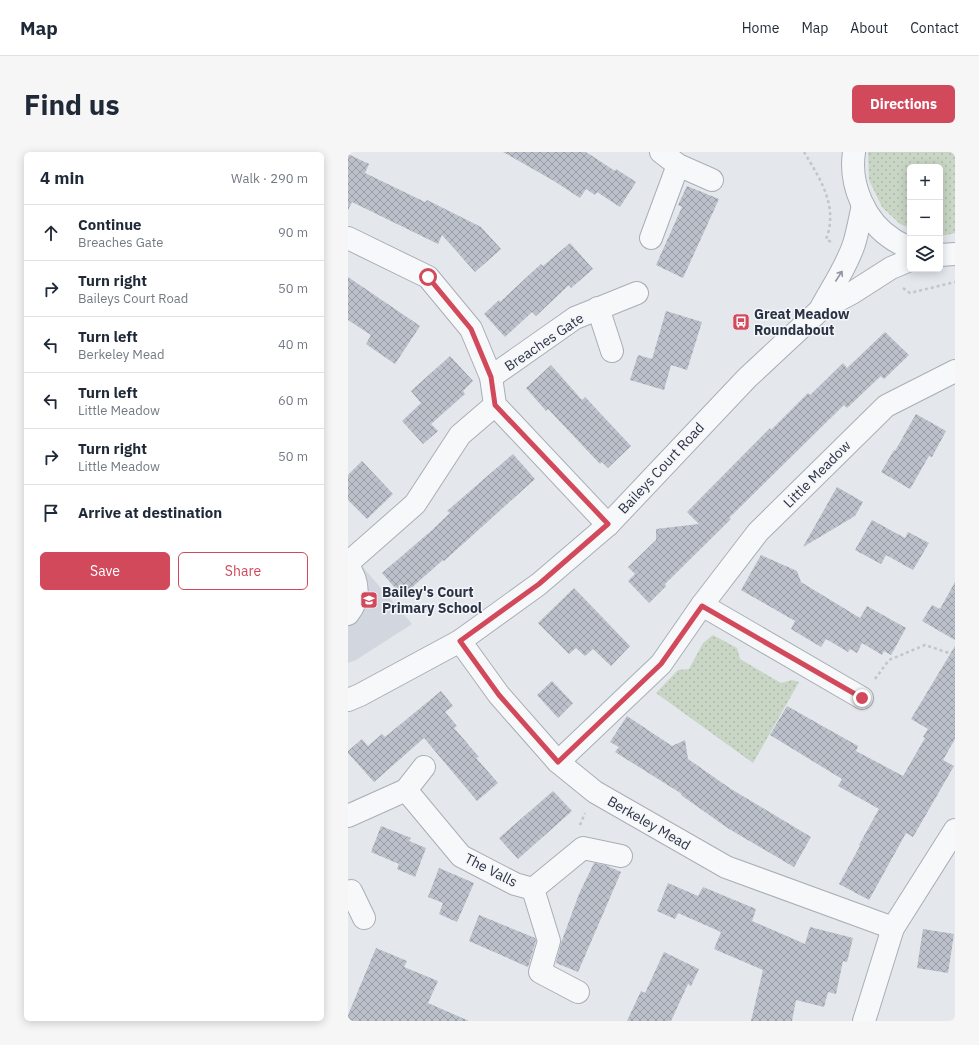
<!DOCTYPE html>
<meta charset="utf-8">
<style>
:root{--surface:#fff;--page:#f6f6f7;--text:#1f2937;--muted:#747a83;--line:#e0e1e3;--accent:#d1495b}
body{margin:0;font-family:"IBM Plex Sans",sans-serif;background:var(--page);color:var(--text)}
.controls{position:absolute;right:12px;top:12px;display:grid;overflow:hidden;border-radius:6px;box-shadow:0 2px 10px #0003}
.controls button{width:36px;height:36px;display:grid;place-items:center;padding:0;border:0;border-bottom:1px solid var(--line);background:var(--surface);color:var(--text);font:20px sans-serif}
.stop{position:absolute;width:12px;height:12px;margin:-9px;border:3px solid #d1495b;border-radius:50%;background:#fff}
.stop.end{background:#d1495b;border-color:#fff;box-shadow:0 1px 4px #0008}
.list{margin:0;padding:0;list-style:none}
h2{display:flex;justify-content:space-between;align-items:center;height:52px;margin:0;padding:0 16px;font-size:17px}
h2 small{font-size:13px;font-weight:400;color:var(--muted)}
.list li{display:grid;grid-template-columns:26px 1fr auto;gap:12px;align-items:center;box-sizing:border-box;height:56px;padding:0 16px;border-top:1px solid var(--line)}
.list b{display:block;font-size:15px;white-space:nowrap}
.list p{margin:0;font-size:13px;white-space:nowrap;color:var(--muted)}
.list em{font-size:13px;font-style:normal;color:var(--muted)}
.actions{display:flex;gap:8px;padding:12px 16px}
.actions a{flex:1;padding:9px 0;border:1px solid var(--accent);border-radius:6px;text-align:center;font-size:14px;color:var(--accent)}
.actions .main{background:var(--accent);color:#fff}
.icon{flex:none;width:22px;height:22px;fill:none;stroke:currentColor;stroke-width:2;stroke-linecap:round;stroke-linejoin:round}
.map{position:relative;flex:none;width:607px;height:869px;overflow:hidden;border-radius:6px}
header{display:flex;align-items:center;gap:24px;box-sizing:border-box;height:56px;padding:0 20px;background:var(--surface);border-bottom:1px solid var(--line)}
header strong{font-size:19px}
nav{display:flex;gap:22px;margin-inline-start:auto;font-size:14px}
.intro{display:flex;align-items:center;justify-content:space-between;box-sizing:border-box;height:96px;padding:0 24px}
h1{margin:0;font-size:28px}
.button{padding:10px 18px;border-radius:6px;background:var(--accent);color:#fff;font-size:14px;font-weight:700}
main{display:flex;gap:24px;padding:0 24px}
aside{flex:1;background:var(--surface);border-radius:6px;box-shadow:0 2px 10px #0003}
.map>svg:first-child{display:block}
.built{fill:#d2d6de}
.grass{fill:url(#grass-dots)}
.building{fill:url(#building-cross-hatch)}
.lines{fill:none;stroke-linecap:round;stroke-linejoin:round}
.minor-casing{stroke:#a9aeb7;stroke-width:24}
.path{stroke:#c2c5cb;stroke-width:2.5;stroke-dasharray:3 3;stroke-linecap:butt}
.minor{stroke:#f7f8fa;stroke-width:22}
.oneway{stroke:#9196a0}
.route{stroke:#d1495b;stroke-width:5}
.labels{text-anchor:middle;dominant-baseline:central;stroke-width:3;stroke-linejoin:round;paint-order:stroke}
.poi-label{font-size:14px;font-weight:bold;fill:#2b3445;stroke:#f4f6f9;text-anchor:start}
.street-label{font-size:14px;fill:#2b3445;stroke:#f4f6f9}
</style>
<header>
<strong>Map</strong>
<nav><a>Home</a><a>Map</a><a>About</a><a>Contact</a></nav>
</header>
<div class="intro"><h1>Find us</h1><a class="button">Directions</a></div>
<main>
<aside>
<h2>4 min<small>Walk · 290 m</small></h2>
<ul class="list">
<li><svg class="icon" aria-label="ahead" viewBox="0 0 24 24"><path d="M12 20V5M6 11l6-6 6 6"/></svg><div><b>Continue</b><p>Breaches Gate</p></div><em>90 m</em></li>
<li><svg class="icon" aria-label="right" viewBox="0 0 24 24"><path d="M7 20v-9h11M14 6l5 5-5 5"/></svg><div><b>Turn right</b><p>Baileys Court Road</p></div><em>50 m</em></li>
<li><svg class="icon" aria-label="left" viewBox="0 0 24 24"><path d="M17 20v-9H6M10 6l-5 5 5 5"/></svg><div><b>Turn left</b><p>Berkeley Mead</p></div><em>40 m</em></li>
<li><svg class="icon" aria-label="left" viewBox="0 0 24 24"><path d="M17 20v-9H6M10 6l-5 5 5 5"/></svg><div><b>Turn left</b><p>Little Meadow</p></div><em>60 m</em></li>
<li><svg class="icon" aria-label="right" viewBox="0 0 24 24"><path d="M7 20v-9h11M14 6l5 5-5 5"/></svg><div><b>Turn right</b><p>Little Meadow</p></div><em>50 m</em></li>
<li><svg class="icon" aria-label="arrive" viewBox="0 0 24 24"><path d="M6 21V4h12l-3 4 3 4H6"/></svg><div><b>Arrive at destination</b></div></li>
</ul>
<div class="actions"><a class="main">Save</a><a>Share</a></div>
</aside>
<div class="map">
<svg width="607" height="869" viewBox="0 0 607 869">
<defs>
<pattern id="grass-dots" width="8" height="8" patternUnits="userSpaceOnUse"><rect width="8" height="8" fill="#c9d6c5"/><path d="M2 2h.1M6 6h.1" fill="none" stroke="#adb8ab" stroke-width="1.8" stroke-linecap="round"/></pattern>
<pattern id="building-cross-hatch" width="8" height="8" patternUnits="userSpaceOnUse"><rect width="8" height="8" fill="#bbc0ca"/><path d="M0 0l8 8M0 8l8-8" fill="none" stroke="#989da6"/></pattern>
</defs>
<rect width="100%" height="100%" fill="#e4e7ec"/>
<path class="built" d="M0,398L64,472L8,508L0,511Z"/>
<g class="grass">
<path d="M520,0H607V81L598,83H592V15H562V76L552,72L534,55L521,28Z"/>
<path d="M365,483L389,496L392,507L433,531L444,528L451,530L405,611L308,541L330,518L341,517L355,491Z"/>
</g>
<g class="building">
<path d="M155,0H238L267,19L268,17L288,30L272,55L249,40L247,43L238,37L232,46L206,29Z"/>
<path d="M0,2L21,12L17,21L77,50L79,48L133,75L153,97L127,120L94,83L90,92L4,50L0,58Z"/>
<path d="M339,34L371,47L335,126L308,113L334,55L330,53Z"/>
<path d="M222,91L245,117L223,136L221,133L188,164L184,160L157,185L136,162L151,148L152,150L193,112L195,114Z"/>
<path d="M0,125L72,174L47,212L18,192L23,183L0,168Z"/>
<path d="M318,159L354,170L339,218L323,213L316,238L282,228L290,203L304,207Z"/>
<path d="M537,180L561,203L536,227L533,224L499,256L496,253L381,366L383,367L317,432L318,434L301,451L280,429L287,422L280,415L308,388V377L351,372L339,360L422,276L423,278L460,241L462,243L495,211L499,216Z"/>
<path d="M102,204L125,229L115,239L117,242L83,272L90,279L75,292L54,269L73,251L63,239Z"/>
<path d="M203,213L234,248L237,245L283,294L260,316L254,310L252,312L200,257L198,259L178,236Z"/>
<path d="M568,262L598,279L584,305L581,304L562,337L533,320L546,298L547,299Z"/>
<path d="M165,302L187,327L96,409L95,408L54,444L34,421L83,379L102,361L99,359Z"/>
<path d="M14,309L45,342L19,367L0,348V323Z"/>
<path d="M489,335L515,350L507,364L455,395Z"/>
<path d="M524,368L557,386L560,380L581,391L565,418L538,403L533,412L507,398Z"/>
<path d="M413,403L449,419L453,430L512,466L519,454L558,476L543,503L536,499L534,503L514,491L509,501L502,497L500,500L478,487L473,495L443,477L447,469L393,438Z"/>
<path d="M607,430V488L574,469L584,453L592,457Z"/>
<path d="M226,436L282,494L263,514L245,497L237,504L228,496L221,502L190,471Z"/>
<path d="M607,494V587L595,608L606,614L565,685L558,681L521,748L491,732L512,694L511,693L531,657L490,634L494,627L422,583L439,554L510,594L508,599L555,624L577,586L575,585L580,577L563,567Z"/>
<path d="M204,529L225,551L210,566L189,543Z"/>
<path d="M93,539L105,554L97,560L109,574L106,576L131,605L128,606L150,631L129,649L76,586L26,630L0,601V599L14,587L20,594L34,582L37,585Z"/>
<path d="M279,564L324,594L337,588L340,607L383,637L463,685L446,715L381,677L333,643L334,642L267,600L271,595L262,590Z"/>
<path d="M205,639L224,659L170,707L151,686Z"/>
<path d="M33,674L63,686L61,689L78,696L67,725L49,717L51,712L23,700Z"/>
<path d="M246,711L257,713L273,720L230,820L208,811L213,791L231,742Z"/>
<path d="M91,716L126,731L109,770L91,762L95,751L80,745Z"/>
<path d="M320,731L350,744L355,735L408,757L404,769L457,792L462,775L505,786L499,810L495,809L488,842L480,840L476,855L448,848L444,869H403L415,818L366,797L373,780L330,761L327,767L309,759Z"/>
<path d="M131,763L187,786L188,789L180,815L121,789Z"/>
<path d="M575,777L606,782L600,821L569,816Z"/>
<path d="M28,796L59,809L56,815L90,829L80,851L121,869H0V863Z"/>
<path d="M316,800L351,817L343,834L340,832L323,869H279L293,839L297,841Z"/>
</g>
<g class="lines">
<defs>
<g id="minor">
<path d="M313,0L330,13L364,28"/>
<path d="M506,0C501,33 517,70 546,88C551,91 557,94 562,97"/>
<path d="M0,86L80,125L123,177L143,225L147,253L260,373"/>
<path d="M303,86L330,13"/>
<path d="M592,103L607,102"/>
<path d="M250,156L264,199"/>
<path d="M472,158C483,137 498,116 506,92C510,79 512,66 515,53"/>
<path d="M143,225L227,166L289,141"/>
<path d="M0,411L67,352L112,283L147,253"/>
<path d="M0,414C11,430 12,447 0,462"/>
<path d="M354,453L514,546"/>
<path d="M112,489L151,543L210,610L247,640L378,715L545,776"/>
<path d="M0,548L12,543L112,489L191,432L260,373L399,226L472,158L504,141L543,116L562,108"/>
<path d="M210,610L313,512L354,453L410,380L538,254L607,219"/>
<path d="M58,638L113,704L167,732L185,737L201,789L192,820L230,840"/>
<path d="M0,664L58,638L76,615"/>
<path d="M185,737L235,696L273,704"/>
<path d="M0,740L3,739L16,766"/>
<path d="M516,869L545,776L607,678"/>
</g>
</defs>
<use href="#minor" class="minor-casing"/>
<g class="path">
<path d="M456,0C468,20 484,44 482,69C482,75 480,82 478,87L483,90"/>
<path d="M555,136L562,141L607,130"/>
<path d="M527,527L541,508L577,493L607,503"/>
<path d="M232,673L237,661"/>
</g>
<use href="#minor" class="minor"/>
</g>
<defs><path id="oneway-shaft" d="M-6 0H5M1.5-3L5.5 0L1.5 3" fill="none" stroke-width="1.6" stroke-linecap="round" stroke-linejoin="round"/></defs>
<use class="oneway" href="#oneway-shaft" transform="translate(491 124) rotate(-57)"/>
<g class="lines">
<path class="route" d="M80,125L123,177L143,225L147,253L260,372L191,432L112,489L151,543L210,610L313,512L354,454L514,546"/>
</g>
<defs>
<symbol id="bus-square" viewBox="-11 -11 22 22"><rect x="-9" y="-9" width="18" height="18" rx="4" fill="#d1495b" stroke="#f4f6f9"/><path d="M-5-6H5V4H4V6H2V4H-2V6H-4V4H-5ZM-3.5-4V0h7V-4ZM-3.5 1.2v1.5H-2V1.2ZM2 1.2v1.5H3.5V1.2Z" fill="#fff"/></symbol>
<symbol id="school-square" viewBox="-11 -11 22 22"><rect x="-9" y="-9" width="18" height="18" rx="4" fill="#d1495b" stroke="#f4f6f9"/><path d="M0-5L7-2L0 1L-7-2ZM-4 1L0 2.5L4 1V4Q0 6-4 4Z" fill="#fff"/></symbol>
</defs>
<g fill-rule="evenodd">
<use href="#bus-square" x="383" y="160" width="20" height="20"/>
<use href="#school-square" x="11" y="438" width="20" height="20"/>
</g>
<g class="labels">
<g class="poi-label">
<text x="406" y="162">Great Meadow<tspan x="406" dy="16">Roundabout</tspan></text>
<text x="34" y="440">Bailey's Court<tspan x="34" dy="16">Primary School</tspan></text>
</g>
<g class="street-label">
<text transform="translate(196 190) rotate(-34)">Breaches Gate</text>
<text transform="translate(313 316) rotate(-47)">Baileys Court Road</text>
<text transform="translate(469 322) rotate(-45)">Little Meadow</text>
<text transform="translate(301 671) rotate(30)">Berkeley Mead</text>
<text transform="translate(143 718) rotate(27)">The Valls</text>
</g>
</g>
</svg>
<div class="controls">
<button>+</button>
<button>−</button>
<button><svg class="icon" aria-label="layers" viewBox="0 0 24 24"><path d="M12 4l9 5-9 5-9-5zM3 14l9 5 9-5"/></svg></button>
</div>
<div class="stop" style="left:80px;top:125px"></div>
<div class="stop end" style="left:514px;top:546px"></div>
</div>
</main>
